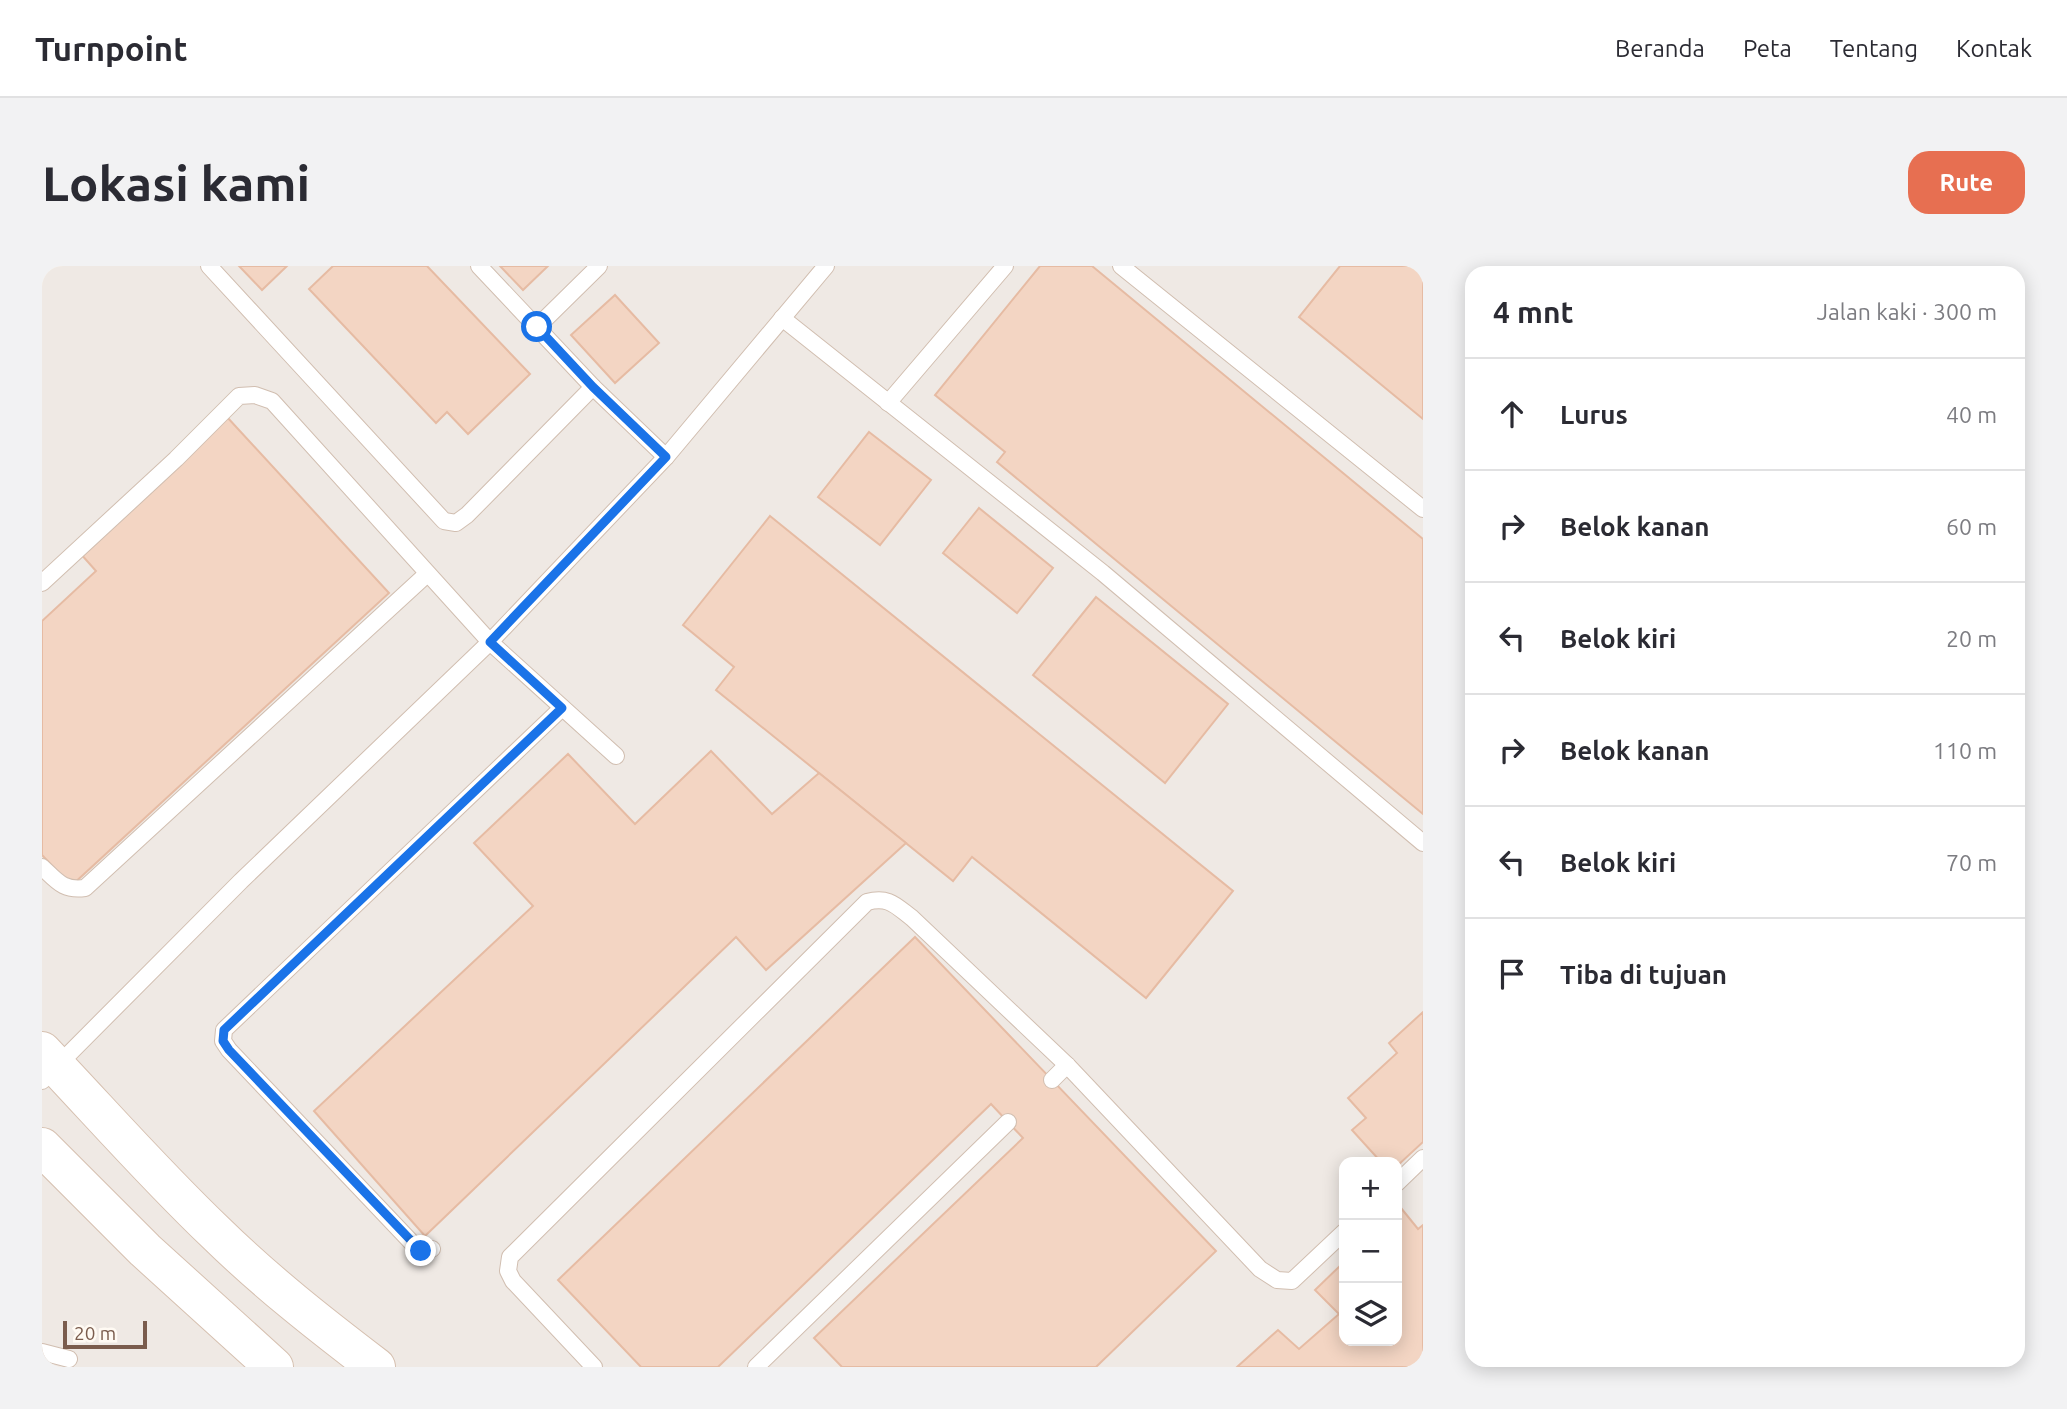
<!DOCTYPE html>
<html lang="id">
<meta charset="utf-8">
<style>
:root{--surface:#fff;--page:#f2f2f3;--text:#2b2b33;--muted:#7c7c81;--line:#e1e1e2;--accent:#e76f51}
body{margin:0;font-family:Ubuntu,sans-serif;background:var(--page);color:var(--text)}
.controls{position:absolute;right:21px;bottom:21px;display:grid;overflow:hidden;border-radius:14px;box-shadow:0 4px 18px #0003}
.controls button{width:63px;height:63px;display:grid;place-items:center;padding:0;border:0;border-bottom:2px solid var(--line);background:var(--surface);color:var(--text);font:35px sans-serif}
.scale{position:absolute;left:21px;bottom:18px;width:84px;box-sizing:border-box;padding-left:7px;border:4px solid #7a5c4d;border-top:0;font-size:19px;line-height:24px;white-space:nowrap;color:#7a5c4d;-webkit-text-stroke:5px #fffaf3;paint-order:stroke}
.stop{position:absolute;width:21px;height:21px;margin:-16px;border:5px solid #1a73e8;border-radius:50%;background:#fff}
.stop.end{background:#1a73e8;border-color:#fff;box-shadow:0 2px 7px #0008}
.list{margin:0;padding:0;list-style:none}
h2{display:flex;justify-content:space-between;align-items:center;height:91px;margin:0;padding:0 28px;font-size:30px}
h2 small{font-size:23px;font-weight:400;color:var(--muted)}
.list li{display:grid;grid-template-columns:46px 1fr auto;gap:21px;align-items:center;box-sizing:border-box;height:112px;padding:0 28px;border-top:2px solid var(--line)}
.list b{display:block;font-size:26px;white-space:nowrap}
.list em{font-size:23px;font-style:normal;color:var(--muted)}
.icon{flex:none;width:38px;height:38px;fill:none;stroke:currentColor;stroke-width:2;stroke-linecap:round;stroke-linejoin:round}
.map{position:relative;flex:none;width:1381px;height:1101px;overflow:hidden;border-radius:21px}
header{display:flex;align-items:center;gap:42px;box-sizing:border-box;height:98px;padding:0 35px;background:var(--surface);border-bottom:2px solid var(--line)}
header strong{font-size:33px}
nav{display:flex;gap:38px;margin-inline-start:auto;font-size:24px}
.intro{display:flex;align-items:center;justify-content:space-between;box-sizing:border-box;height:168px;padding:0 42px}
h1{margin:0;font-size:49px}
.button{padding:18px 32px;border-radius:21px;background:var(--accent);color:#fff;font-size:24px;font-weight:700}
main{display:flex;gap:42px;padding:0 42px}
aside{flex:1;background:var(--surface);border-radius:21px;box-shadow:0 4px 18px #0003}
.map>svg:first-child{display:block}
.industrial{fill:#efe9e4;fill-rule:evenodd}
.building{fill:#f3d5c3;stroke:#e6bba3;stroke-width:2}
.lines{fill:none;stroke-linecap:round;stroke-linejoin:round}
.lane-casing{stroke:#d1beb0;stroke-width:18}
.secondary-casing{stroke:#d6c0b0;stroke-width:40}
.lane{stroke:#fff;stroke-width:16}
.secondary{stroke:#fff;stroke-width:38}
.route{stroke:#1a73e8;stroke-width:9}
</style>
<header>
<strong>Turnpoint</strong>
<nav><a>Beranda</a><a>Peta</a><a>Tentang</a><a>Kontak</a></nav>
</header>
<div class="intro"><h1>Lokasi kami</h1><a class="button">Rute</a></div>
<main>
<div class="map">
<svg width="1381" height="1101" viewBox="0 0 1381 1101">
<rect width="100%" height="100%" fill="#fdf6ec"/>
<path class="industrial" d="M0,0H1381V1101H0ZM1302,896H1355V1075H1302Z"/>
<g class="building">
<path d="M197,0H245L220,24Z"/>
<path d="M291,0H385L488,108L426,168L405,146L394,157L267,23Z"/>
<path d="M458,0H506L481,24Z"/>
<path d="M998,0H1050L1381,273V548L955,196L963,186L893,129Z"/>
<path d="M1298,0H1381V153L1257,51Z"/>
<path d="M573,29L617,77L573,117L529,69Z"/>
<path d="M185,151L347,327L29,620L0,589V355L54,305L38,287Z"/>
<path d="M827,166L889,214L838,279L776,231Z"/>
<path d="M937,242L1011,302L975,347L901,287Z"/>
<path d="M728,250L1191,625L1104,732L930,591L911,615L674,424L692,401L641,359Z"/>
<path d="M1054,331L1186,438L1123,517L991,409Z"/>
<path d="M669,485L730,548L777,507L864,577L724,704L694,671L383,970L272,845L491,640L432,577L526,488L593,558Z"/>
<path d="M873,671L1174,985L1054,1101H800L772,1072L981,872L949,838L676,1101H599L516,1014Z"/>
<path d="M1381,746V876L1355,900V896H1339L1310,864L1324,852L1306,832L1355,787L1347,777Z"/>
<path d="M1359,942L1376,963L1381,959V1101H1195L1236,1064L1257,1083L1297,1048L1273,1024L1302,996V1075H1355V946Z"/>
</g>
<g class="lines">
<defs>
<g id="lane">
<path d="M167,0L402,255L414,257L425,249L551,121"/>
<path d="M437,0L551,121L624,191"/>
<path d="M1079,0L1381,243"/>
<path d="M740,52L1061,307L1381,577"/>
<path d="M495,61L557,0"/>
<path d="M846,137L963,0"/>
<path d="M0,317L134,193L197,130L213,129L230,135L448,376L574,490"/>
<path d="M0,601C15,615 21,625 43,622L385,308"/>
<path d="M1010,814L1025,799"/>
<path d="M0,815L199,615L448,376L624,191L784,0"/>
<path d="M1355,917L1381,892"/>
<path d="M390,983L379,985L372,979L187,784L181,775L182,764L520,442"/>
<path d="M0,1086L27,1093"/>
<path d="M552,1101L471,1015L466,1005L468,991L825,636C847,630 854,640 870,652L1025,799L1218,1003L1235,1014L1250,1015L1302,966"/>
<path d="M714,1101L966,856"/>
</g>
<g id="secondary">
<path d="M0,785C58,846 113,909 174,967C224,1016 279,1059 334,1101"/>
<path d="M0,881L103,984L232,1101"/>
</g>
</defs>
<use href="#lane" class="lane-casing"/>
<use href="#secondary" class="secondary-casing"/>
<use href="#lane" class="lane"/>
<use href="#secondary" class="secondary"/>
</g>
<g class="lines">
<path class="route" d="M379,985L187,784L181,775L182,764L520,442L448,376L624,191L551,121L495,61"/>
</g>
</svg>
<div class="controls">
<button>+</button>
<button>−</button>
<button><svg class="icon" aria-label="layers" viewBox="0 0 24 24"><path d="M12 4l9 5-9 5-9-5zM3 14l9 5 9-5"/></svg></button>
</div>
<div class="scale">20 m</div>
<div class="stop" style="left:495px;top:61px"></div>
<div class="stop end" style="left:379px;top:985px"></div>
</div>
<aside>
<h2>4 mnt<small>Jalan kaki · 300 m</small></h2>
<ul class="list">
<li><svg class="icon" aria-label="ahead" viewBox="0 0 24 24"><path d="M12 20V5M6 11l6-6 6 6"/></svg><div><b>Lurus</b></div><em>40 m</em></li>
<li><svg class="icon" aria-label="right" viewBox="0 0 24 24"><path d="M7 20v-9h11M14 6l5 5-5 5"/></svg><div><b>Belok kanan</b></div><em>60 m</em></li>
<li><svg class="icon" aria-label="left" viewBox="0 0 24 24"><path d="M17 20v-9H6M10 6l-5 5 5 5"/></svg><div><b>Belok kiri</b></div><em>20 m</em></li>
<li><svg class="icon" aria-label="right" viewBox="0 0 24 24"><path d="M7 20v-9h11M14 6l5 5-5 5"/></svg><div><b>Belok kanan</b></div><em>110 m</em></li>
<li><svg class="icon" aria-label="left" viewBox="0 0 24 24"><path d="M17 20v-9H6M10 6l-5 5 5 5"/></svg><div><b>Belok kiri</b></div><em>70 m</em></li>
<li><svg class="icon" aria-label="arrive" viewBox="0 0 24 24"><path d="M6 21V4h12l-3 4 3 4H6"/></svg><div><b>Tiba di tujuan</b></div></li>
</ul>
</aside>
</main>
